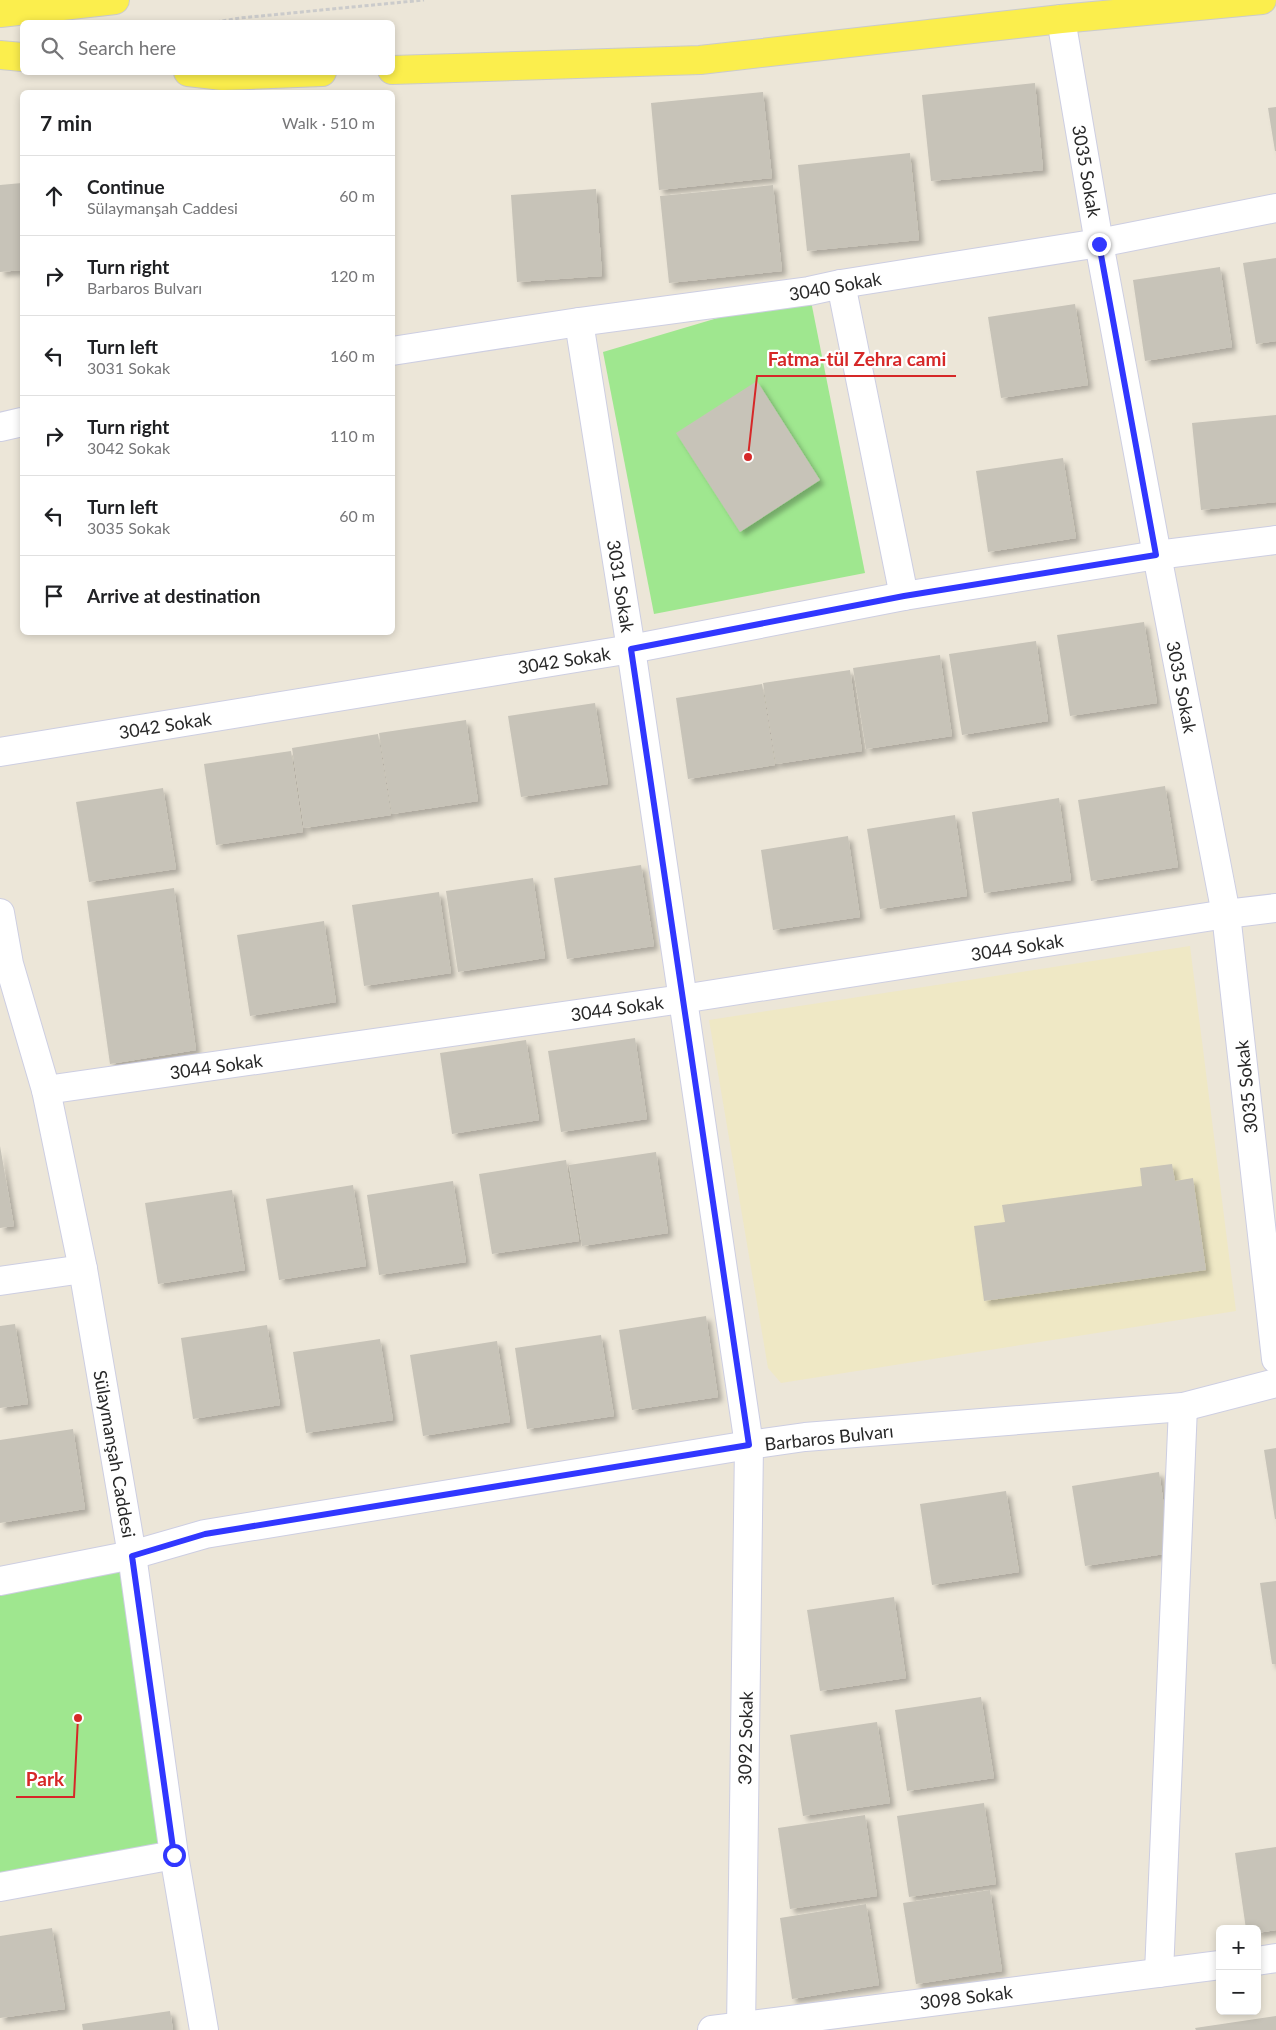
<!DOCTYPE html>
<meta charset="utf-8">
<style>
:root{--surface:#fff;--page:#f6f6f6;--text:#202124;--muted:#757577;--line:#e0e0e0}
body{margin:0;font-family:Lato,sans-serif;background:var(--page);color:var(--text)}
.controls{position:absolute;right:15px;bottom:15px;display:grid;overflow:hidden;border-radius:8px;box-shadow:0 2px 8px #0003}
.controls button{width:45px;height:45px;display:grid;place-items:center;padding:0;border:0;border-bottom:1px solid var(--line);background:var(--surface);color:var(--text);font:25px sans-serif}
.stop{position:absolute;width:15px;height:15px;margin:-11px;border:4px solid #3137ff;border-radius:50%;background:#fff}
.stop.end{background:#3137ff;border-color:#fff;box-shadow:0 1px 5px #0008}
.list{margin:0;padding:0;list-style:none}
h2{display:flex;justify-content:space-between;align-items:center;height:65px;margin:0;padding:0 20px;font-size:21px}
h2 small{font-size:16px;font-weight:400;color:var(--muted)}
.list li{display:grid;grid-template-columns:32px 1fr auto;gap:15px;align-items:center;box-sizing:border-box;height:80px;padding:0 20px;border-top:1px solid var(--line)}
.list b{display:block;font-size:19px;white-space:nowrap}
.list p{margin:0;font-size:16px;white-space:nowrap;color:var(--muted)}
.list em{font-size:16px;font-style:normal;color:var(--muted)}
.icon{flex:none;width:28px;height:28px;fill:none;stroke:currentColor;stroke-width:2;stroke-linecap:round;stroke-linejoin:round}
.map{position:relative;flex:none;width:1276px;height:2030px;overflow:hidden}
.search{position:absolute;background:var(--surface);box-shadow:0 2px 8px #0003;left:20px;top:20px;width:375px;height:55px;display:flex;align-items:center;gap:12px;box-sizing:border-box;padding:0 18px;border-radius:8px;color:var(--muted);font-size:19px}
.panel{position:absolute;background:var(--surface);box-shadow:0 2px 8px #0003;left:20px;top:90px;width:375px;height:545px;border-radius:8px}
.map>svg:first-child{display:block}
.education{fill:#efe8c5}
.green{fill:#9fe78f}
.building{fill:#c7c3b8;filter:url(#shadow)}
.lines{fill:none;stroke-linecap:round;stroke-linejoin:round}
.minor-casing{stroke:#cdcee2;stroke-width:30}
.tertiary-casing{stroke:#cdcee2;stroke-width:30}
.primary-casing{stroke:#cbcbcb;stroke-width:30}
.path{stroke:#cbcbcb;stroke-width:3;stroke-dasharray:4 2.5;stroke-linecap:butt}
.minor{stroke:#fff;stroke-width:28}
.tertiary{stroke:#fff;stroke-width:28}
.primary{stroke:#fbee4d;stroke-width:28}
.route{stroke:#3137ff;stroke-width:6}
.labels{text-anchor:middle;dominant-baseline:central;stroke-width:4.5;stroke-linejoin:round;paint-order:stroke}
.street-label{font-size:18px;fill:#282828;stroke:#fff}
.leader{fill:none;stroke:#d62828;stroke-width:2}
.callout-dot{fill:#d62828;stroke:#fff;stroke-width:2}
.callout-label{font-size:19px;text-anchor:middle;font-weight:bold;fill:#d62828;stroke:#fff;stroke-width:4.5;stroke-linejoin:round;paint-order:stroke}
</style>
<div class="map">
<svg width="1276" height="2030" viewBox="0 0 1276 2030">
<defs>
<filter id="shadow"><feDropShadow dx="4.5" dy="4.5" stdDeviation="2.5" flood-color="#0004"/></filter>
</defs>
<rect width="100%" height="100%" fill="#ece6d8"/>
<path class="education" d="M1190,946L1236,1311L781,1383L768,1368L709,1020Z"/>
<g class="green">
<path d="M809,291L865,573L654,614L603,352Z"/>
<path d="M132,1555L174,1855L0,1887V1581Z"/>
</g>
<g class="building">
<path d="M1035,83L1043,170L931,181L922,95Z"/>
<path d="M763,92L772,178L659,190L651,103Z"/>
<path d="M1276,107V151H1275L1268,108Z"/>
<path d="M910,153L919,240L807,251L798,165Z"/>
<path d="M22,183V270L0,272V185Z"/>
<path d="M773,185L782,271L669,283L660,196Z"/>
<path d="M596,189L602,276L517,282L511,195Z"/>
<path d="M1276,258V341L1256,344L1243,263Z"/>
<path d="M1220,267L1232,347L1145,361L1133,280Z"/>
<path d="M1075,304L1088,385L1001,398L988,317Z"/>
<path d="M757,381L820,480L740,532L676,433Z"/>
<path d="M1276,415V502L1201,510L1192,423Z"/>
<path d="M1063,458L1076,538L988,552L976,471Z"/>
<path d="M1144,622L1157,703L1070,716L1057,635Z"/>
<path d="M1036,641L1048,721L962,735L949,654Z"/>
<path d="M940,655L952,736L866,749L853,668Z"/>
<path d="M850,670L862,751L776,764L763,683Z"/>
<path d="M762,684L775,765L688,779L676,698Z"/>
<path d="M595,703L608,784L521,797L508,716Z"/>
<path d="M466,720L478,801L392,814L379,733Z"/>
<path d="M378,734L391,815L304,828L292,748Z"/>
<path d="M291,751L303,832L216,845L204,764Z"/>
<path d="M1165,786L1178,867L1091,881L1078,800Z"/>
<path d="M163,788L176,869L89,882L76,802Z"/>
<path d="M1059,798L1071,880L984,893L972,812Z"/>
<path d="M955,815L967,896L880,909L867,829Z"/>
<path d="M848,836L860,917L773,930L761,850Z"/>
<path d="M641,865L654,946L567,959L554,878Z"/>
<path d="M533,878L545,958L458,972L446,891Z"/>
<path d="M174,888L196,1050L110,1064L87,901Z"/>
<path d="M439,892L451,973L364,986L352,905Z"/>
<path d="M324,921L336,1002L250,1016L237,935Z"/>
<path d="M635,1038L647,1119L561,1132L548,1051Z"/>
<path d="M526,1040L539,1120L452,1134L440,1053Z"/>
<path d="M0,1146L14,1226L0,1228Z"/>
<path d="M656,1152L668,1233L582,1246L569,1165Z"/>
<path d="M566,1160L579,1241L492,1254L479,1174Z"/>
<path d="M1172,1164L1175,1181L1193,1178L1206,1270L984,1301L974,1226L1005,1222L1002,1205L1142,1186L1140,1168Z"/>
<path d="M453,1181L466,1262L379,1275L367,1195Z"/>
<path d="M353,1185L366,1266L279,1280L266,1199Z"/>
<path d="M232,1190L245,1270L158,1284L145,1203Z"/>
<path d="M706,1316L718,1397L632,1410L619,1330Z"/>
<path d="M15,1324L28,1404L0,1408V1326Z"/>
<path d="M267,1325L280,1405L193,1419L181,1338Z"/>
<path d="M601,1335L614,1416L527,1429L515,1348Z"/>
<path d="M380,1339L393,1420L306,1433L293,1352Z"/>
<path d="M497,1341L510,1422L423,1436L410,1355Z"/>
<path d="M73,1429L85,1509L0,1523V1440Z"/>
<path d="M1276,1448V1519H1275L1264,1450Z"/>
<path d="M1159,1472L1171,1553L1085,1566L1072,1486Z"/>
<path d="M1006,1491L1019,1572L932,1585L920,1504Z"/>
<path d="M1276,1581V1664H1272L1260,1583Z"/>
<path d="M894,1597L906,1678L820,1691L807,1610Z"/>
<path d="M981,1697L994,1778L907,1791L895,1710Z"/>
<path d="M877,1722L890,1803L803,1816L790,1735Z"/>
<path d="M984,1803L996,1884L909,1897L897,1816Z"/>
<path d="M865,1815L877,1896L790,1909L778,1828Z"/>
<path d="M1276,1847V1930L1257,1933V1929H1246L1235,1853Z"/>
<path d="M990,1890L1002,1971L916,1984L903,1903Z"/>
<path d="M866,1904L879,1985L792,1999L780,1918Z"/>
<path d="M52,1928L65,2009L0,2018V1936Z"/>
<path d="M170,2011L173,2030H83L82,2024Z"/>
<path d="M1276,2016V2030H1196L1195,2028Z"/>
</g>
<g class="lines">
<defs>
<g id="minor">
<path d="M1061,19L1099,243L1157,555L1226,914L1276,1359"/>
<path d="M841,284L904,596"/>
<path d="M579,322L631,649L749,1445L741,2030"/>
<path d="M392,351L579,322L809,291L841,284L1099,243L1276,208"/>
<path d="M0,427L22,422"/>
<path d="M0,752L631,649L904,596L1157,555L1276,540"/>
<path d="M46,1090L682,999L1226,914L1276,908"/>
<path d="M0,1281L83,1269"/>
<path d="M132,1555L174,1855L204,2030"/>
<path d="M0,1887L174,1855"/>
<path d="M1257,1961L1276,1958"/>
<path d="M1159,1973L1183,1407"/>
<path d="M712,2030L1220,1965"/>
</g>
<g id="tertiary">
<path d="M0,913L9,964L46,1090L83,1269L132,1555"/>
<path d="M0,1581L132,1555L205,1534L749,1445L805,1437L1183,1407L1276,1383"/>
</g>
<g id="primary">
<path d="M0,13L115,0"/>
<path d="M0,55L22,57"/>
<path d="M392,70L700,60L1061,19L1262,0"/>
<path d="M188,72L223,76L322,72"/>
</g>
</defs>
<use href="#minor" class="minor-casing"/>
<use href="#tertiary" class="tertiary-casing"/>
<use href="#primary" class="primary-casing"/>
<path class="path" d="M216,22L240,18L424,0"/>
<use href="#minor" class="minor"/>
<use href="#tertiary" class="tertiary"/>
<use href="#primary" class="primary"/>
</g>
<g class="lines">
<path class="route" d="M174,1855L132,1556L205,1534L749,1445L631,649L904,596L1156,555L1099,244"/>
</g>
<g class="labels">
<g class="street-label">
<text transform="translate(1087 171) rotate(80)">3035 Sokak</text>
<text transform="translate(835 286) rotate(-10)">3040 Sokak</text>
<text transform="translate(621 586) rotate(81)">3031 Sokak</text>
<text transform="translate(564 660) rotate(-9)">3042 Sokak</text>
<text transform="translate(1182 687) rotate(79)">3035 Sokak</text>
<text transform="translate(165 725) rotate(-9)">3042 Sokak</text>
<text transform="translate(1017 947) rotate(-9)">3044 Sokak</text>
<text transform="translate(617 1008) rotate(-8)">3044 Sokak</text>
<text transform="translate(216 1066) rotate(-8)">3044 Sokak</text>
<text transform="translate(1246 1087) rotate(-96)">3035 Sokak</text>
<text transform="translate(829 1437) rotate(-6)">Barbaros Bulvarı</text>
<text transform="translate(115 1454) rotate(80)">Sülaymanşah Caddesi</text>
<text transform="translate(745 1738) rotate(-89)">3092 Sokak</text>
<text transform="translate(966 1997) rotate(-7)">3098 Sokak</text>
</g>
</g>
<path class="leader" d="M748 457L757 376H956M78 1718L74 1797H16"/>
<g class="callout-dot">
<circle cx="748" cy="457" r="5"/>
<circle cx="78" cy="1718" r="5"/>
</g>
<g class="callout-label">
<text x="857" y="366">Fatma-tül Zehra cami</text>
<text x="45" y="1786">Park</text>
</g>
</svg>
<div class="controls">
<button>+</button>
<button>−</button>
</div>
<div class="stop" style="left:174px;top:1855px"></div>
<div class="stop end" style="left:1099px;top:244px"></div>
<div class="search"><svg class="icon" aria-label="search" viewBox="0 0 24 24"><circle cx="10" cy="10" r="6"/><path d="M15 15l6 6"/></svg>Search here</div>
<section class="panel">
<h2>7 min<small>Walk · 510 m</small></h2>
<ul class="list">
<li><svg class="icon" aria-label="ahead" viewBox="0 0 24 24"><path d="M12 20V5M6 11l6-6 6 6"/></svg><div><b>Continue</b><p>Sülaymanşah Caddesi</p></div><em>60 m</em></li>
<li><svg class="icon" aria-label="right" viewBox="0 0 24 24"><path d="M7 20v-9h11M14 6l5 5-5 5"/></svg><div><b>Turn right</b><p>Barbaros Bulvarı</p></div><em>120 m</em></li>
<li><svg class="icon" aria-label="left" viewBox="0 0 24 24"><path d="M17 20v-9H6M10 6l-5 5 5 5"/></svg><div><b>Turn left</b><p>3031 Sokak</p></div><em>160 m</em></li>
<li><svg class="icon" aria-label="right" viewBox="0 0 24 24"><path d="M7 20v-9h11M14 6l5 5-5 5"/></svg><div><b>Turn right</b><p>3042 Sokak</p></div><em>110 m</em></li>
<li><svg class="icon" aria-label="left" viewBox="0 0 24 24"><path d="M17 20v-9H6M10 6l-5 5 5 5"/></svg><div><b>Turn left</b><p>3035 Sokak</p></div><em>60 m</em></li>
<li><svg class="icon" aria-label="arrive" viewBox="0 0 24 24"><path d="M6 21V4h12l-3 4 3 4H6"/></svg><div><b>Arrive at destination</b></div></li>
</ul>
</section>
</div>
